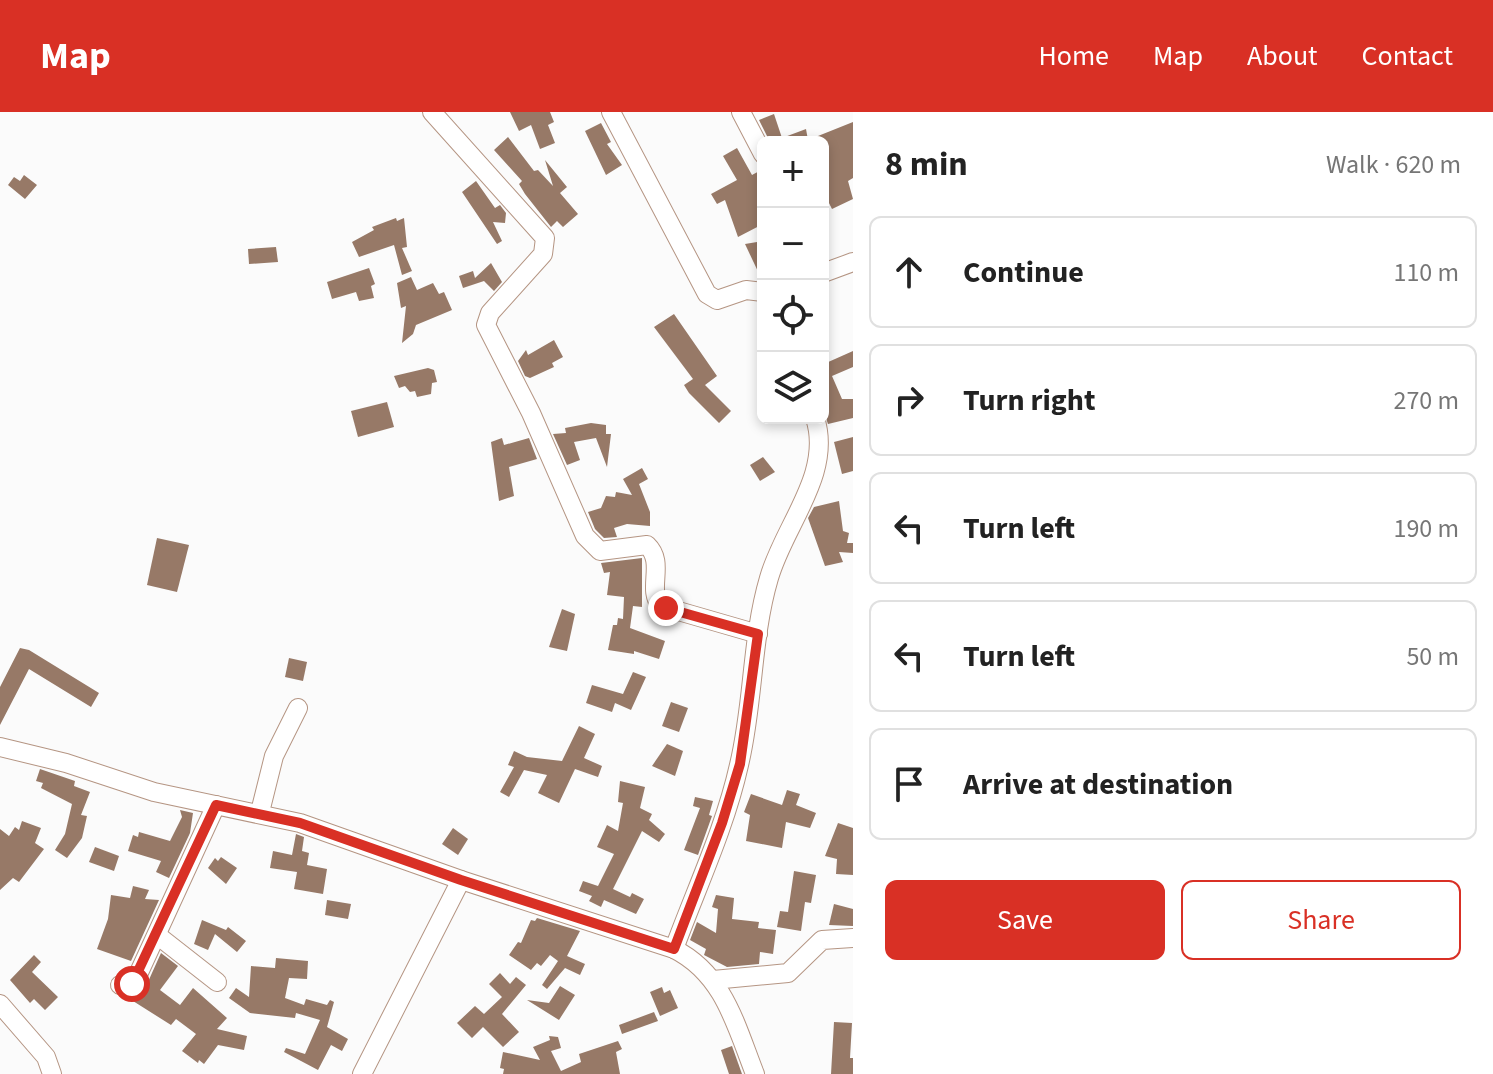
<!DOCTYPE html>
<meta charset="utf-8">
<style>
:root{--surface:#fff;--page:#f2f2f2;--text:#222;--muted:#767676;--line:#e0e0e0;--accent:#d93025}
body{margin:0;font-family:"Source Sans 3",sans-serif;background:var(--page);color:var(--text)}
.controls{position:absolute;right:24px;top:24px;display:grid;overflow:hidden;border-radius:12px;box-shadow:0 4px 12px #0003}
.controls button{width:72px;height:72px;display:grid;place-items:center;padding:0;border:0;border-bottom:2px solid var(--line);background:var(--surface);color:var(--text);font:40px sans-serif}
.stop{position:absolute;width:24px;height:24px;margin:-18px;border:6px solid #d93025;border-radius:50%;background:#fff}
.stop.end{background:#d93025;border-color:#fff;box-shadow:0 2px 8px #0008}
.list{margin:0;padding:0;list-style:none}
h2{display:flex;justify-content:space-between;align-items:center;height:104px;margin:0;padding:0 32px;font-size:34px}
h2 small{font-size:26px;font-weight:400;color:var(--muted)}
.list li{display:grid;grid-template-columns:52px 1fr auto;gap:24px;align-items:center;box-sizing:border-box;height:112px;margin:0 16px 16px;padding:0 16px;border:2px solid var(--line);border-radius:12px}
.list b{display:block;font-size:30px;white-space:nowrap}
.list em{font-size:26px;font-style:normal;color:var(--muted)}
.actions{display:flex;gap:16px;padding:24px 32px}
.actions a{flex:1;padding:18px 0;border:2px solid var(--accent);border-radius:12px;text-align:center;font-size:28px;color:var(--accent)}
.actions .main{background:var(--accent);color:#fff}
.icon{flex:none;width:44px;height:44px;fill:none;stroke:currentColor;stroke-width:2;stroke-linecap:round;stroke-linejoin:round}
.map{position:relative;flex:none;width:853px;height:962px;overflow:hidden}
header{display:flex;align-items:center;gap:48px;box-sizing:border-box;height:112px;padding:0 40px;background:var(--accent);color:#fff}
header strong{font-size:38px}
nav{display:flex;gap:44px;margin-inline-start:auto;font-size:28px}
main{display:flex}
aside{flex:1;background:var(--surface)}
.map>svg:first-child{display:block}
.building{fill:#977967}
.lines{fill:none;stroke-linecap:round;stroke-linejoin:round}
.minor-casing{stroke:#b59583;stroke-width:20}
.minor{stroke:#fff;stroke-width:18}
.route{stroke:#d93025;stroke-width:10}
</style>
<header>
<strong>Map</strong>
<nav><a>Home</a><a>Map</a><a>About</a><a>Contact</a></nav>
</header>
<main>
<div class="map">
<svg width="853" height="962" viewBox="0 0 853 962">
<rect width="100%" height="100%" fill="#fbfbfb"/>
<g class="building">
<path d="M510,0H550L554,10L548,13L555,31L540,37L531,13L519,19Z"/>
<path d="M774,2L782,26L806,17L808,28L853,10V66L848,69L853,87L832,97L827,87L823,89V30H770L759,8Z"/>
<path d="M601,11L611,30L607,32L622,53L606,63L585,19Z"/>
<path d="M508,25L534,59L538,58L553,74L545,48L567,75L560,81L578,102L563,115L557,109L551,115L525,82L519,72L522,69L494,38Z"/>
<path d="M737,36L752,63L763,57V80L759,83L763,91V112L738,125L725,88L717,92L711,82L737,68L723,44Z"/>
<path d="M24,63L37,73L25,87L8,73L14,65L20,69Z"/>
<path d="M476,69L495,96L500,93L506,101L505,111L493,110L502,129L497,132L462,80Z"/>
<path d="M396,106L397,109L404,106L407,135L402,136L412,159L402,163L394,133L359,145L352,130L374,118L372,115Z"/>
<path d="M763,129V167L762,168L745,132Z"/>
<path d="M276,135L278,150L249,152L248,137Z"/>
<path d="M491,151L502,170L494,179L484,169L463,176L459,164L473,159L475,166Z"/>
<path d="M369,156L375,172L371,174L374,186L359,189L356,180L332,187L327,170Z"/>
<path d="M411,165L417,178L433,171L439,182L444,180L452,198L416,213L413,222L402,231L406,194L401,196L397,171Z"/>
<path d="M674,202L717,264L705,273L731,299L719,311L689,281L684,273L693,267L654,215Z"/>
<path d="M554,228L563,245L552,251L554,255L530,266L525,264L518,249L526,238L528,243Z"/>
<path d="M853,239V255L832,264L842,287H853V306L828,312L823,297V244L826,251Z"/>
<path d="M428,256L434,258L437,270L432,271L431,282L417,285L415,279L410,280L405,274L399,276L394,264Z"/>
<path d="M387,290L394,315L358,325L351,299Z"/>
<path d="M591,311L606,313V322H611L607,355L596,326L574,330L580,348L567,353L553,322L566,321L565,316Z"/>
<path d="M853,325V359L842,362L834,330Z"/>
<path d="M502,326L504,333L529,326L537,347L509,355L514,384L499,389L491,330Z"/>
<path d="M763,345L775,360L760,369L750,353Z"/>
<path d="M642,356L648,367L639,372L650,400V414L627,412L614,416L617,425L604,426L595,417L588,400L601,396L606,384L615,385L616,380L632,383L623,367Z"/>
<path d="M839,389L843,419L849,421L847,431H853V441L839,440L843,450L825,454L808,406L814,395Z"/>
<path d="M157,426L189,433L177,480L147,473Z"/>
<path d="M642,446V495L633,494L630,516L665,529L659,547L634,539V542L608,538L613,513H617L618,506L623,507L624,485L607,483L610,460L604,461L601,451Z"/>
<path d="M562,497L575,502L567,539L549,535Z"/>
<path d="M20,536L29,538L99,581L91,595L29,557L0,613V575Z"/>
<path d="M289,546L307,550L303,569L285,565Z"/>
<path d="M633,560L646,565L631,598L615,591L612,600L586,591L592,573L623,582Z"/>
<path d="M671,590L688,596L679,620L662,614Z"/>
<path d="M579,614L595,622L584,646L602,654L598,665L575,657L559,691L538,681L547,663L524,658L509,685L500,680L514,655L508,653L514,639L527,645L562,649Z"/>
<path d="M667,632L683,639L675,664L652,654Z"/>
<path d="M40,657L75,669L74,674L90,680L81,703L87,704L82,726L67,746L55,738L65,722L72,692L41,676L43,671L36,669Z"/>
<path d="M620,669L645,675L640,696L652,702L649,708L665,722L659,730L642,719L613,777L630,785L632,781L644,787L636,802L604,788L601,795L589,789L592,784L579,779L583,769L598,774L614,742L597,735L607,713L618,719L623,691L618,690Z"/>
<path d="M787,678L800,682L796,693L816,701L810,716L786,710L782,736L746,729L750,703L744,700L751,682L782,693Z"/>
<path d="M695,685L713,689L709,703L712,704L698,743L684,738L700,696L693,694Z"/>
<path d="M180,698L193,701L190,721L169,766L156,760L161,749L128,739L133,723L138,725L139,720L170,729L182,705Z"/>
<path d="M22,709L41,716L35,731L44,737L19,770L13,766L0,778V717L9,724L15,715L19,718Z"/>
<path d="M838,711L853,716V763L836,762L837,747L825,744Z"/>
<path d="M453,716L468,727L458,743L442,732Z"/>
<path d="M296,722L304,725L302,739L309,741L307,753L327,757L323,782L294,777L297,760L270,756L273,739L292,743Z"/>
<path d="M95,735L119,744L114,759L89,750Z"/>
<path d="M221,745L237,756L226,772L208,756L215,746L218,749Z"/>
<path d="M794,759L816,763L811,791L805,790L801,819L777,815L780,799L788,800Z"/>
<path d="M133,774L149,778L145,787L159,788L131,849L97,837L108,807L111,783L130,786Z"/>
<path d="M716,783L734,786L732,807L759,810L758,816L776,818L773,842L760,840L759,852L727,855L704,843L706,837L690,828L697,810L716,821L718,797L712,795Z"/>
<path d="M327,788L351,792L348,807L325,803Z"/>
<path d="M834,792L853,797V814L829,813Z"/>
<path d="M537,806L580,819L567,844L585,852L580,863L565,856L547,877L542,873L558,849L550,843L541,854L537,851L531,858L509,843L518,830L521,831L531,808L535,809Z"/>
<path d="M202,808L226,818L228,815L246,829L237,840L215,822L208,838L194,832Z"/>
<path d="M161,841L178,854L160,878L180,893L193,876L227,906L217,917L247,924L244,938L218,933L204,952L199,948L198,951L182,939L196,922L176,907L171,913L133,889L147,872Z"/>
<path d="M34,843L41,850L32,860L58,885L45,898L34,887L30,891L10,868Z"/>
<path d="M276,846L308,849L307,867L289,866L285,886L304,893L306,887L327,893L330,888L334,890L327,915L348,927L342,939L331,933L318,958L284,940L286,936L305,942L320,908L296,901L295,906L250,901L229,886L236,876L249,885L251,854L275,856Z"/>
<path d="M500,861L510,872L516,865L526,873L502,902L519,920L503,935L483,915L472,926L457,911L475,894L484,902L502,885L489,872Z"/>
<path d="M560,874L575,883L559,908L527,888L549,891Z"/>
<path d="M662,875L664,881L670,878L678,896L660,904L650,880Z"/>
<path d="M654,900L658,909L622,922L619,913Z"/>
<path d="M834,910L852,911L850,946H853V962H831Z"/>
<path d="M549,924L558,925L561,936L551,939L561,959L581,950L579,942L618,929L622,937L616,940L620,962H503L504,957L500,956L503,940L540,948L533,935L550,928Z"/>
<path d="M732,934L742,962H729L721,938Z"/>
</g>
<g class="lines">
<defs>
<g id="minor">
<path d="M432,0L545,126L543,142L490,201L486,213L531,301L585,424L600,439L647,433C666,451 646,477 661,494L758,522"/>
<path d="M611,0L707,182L717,188L746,178L763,180"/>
<path d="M741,0L763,42"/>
<path d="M823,161L853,150"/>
<path d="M0,635L66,651L154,680L300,711L461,768L674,837C724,862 736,914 755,962"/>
<path d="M260,700L274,644L298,596"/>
<path d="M157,823L217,870"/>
<path d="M674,837C696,777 725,716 739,653C754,591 751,527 769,466C784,413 833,362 815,306"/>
<path d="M713,868L788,861L822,828L853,826"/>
<path d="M120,873L129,874L136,867L216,693"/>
<path d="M0,892L46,945L52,962"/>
<path d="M362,962L461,768"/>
</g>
</defs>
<use href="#minor" class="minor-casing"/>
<use href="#minor" class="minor"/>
</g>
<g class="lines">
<path class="route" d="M132,872L216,693L300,711L461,768L674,837L722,711L740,652L758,522L666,496"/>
</g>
</svg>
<div class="controls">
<button>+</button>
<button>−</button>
<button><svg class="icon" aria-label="locate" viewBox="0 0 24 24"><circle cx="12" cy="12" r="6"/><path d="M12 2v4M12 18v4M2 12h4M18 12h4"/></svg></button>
<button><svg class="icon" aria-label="layers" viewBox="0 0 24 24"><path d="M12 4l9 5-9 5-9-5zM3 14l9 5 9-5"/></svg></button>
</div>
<div class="stop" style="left:132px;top:872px"></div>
<div class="stop end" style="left:666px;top:496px"></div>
</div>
<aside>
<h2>8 min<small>Walk · 620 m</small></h2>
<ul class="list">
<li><svg class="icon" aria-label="ahead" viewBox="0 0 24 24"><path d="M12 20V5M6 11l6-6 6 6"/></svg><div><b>Continue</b></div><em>110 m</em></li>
<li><svg class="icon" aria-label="right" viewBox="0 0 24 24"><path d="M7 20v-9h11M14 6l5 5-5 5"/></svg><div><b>Turn right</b></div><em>270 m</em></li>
<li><svg class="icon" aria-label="left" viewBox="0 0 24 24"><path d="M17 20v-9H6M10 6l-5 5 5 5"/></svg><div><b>Turn left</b></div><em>190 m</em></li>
<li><svg class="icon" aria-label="left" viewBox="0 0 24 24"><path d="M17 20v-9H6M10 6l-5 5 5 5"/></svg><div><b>Turn left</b></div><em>50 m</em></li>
<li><svg class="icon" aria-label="arrive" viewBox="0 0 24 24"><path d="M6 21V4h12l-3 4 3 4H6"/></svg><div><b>Arrive at destination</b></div></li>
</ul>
<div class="actions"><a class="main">Save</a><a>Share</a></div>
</aside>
</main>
